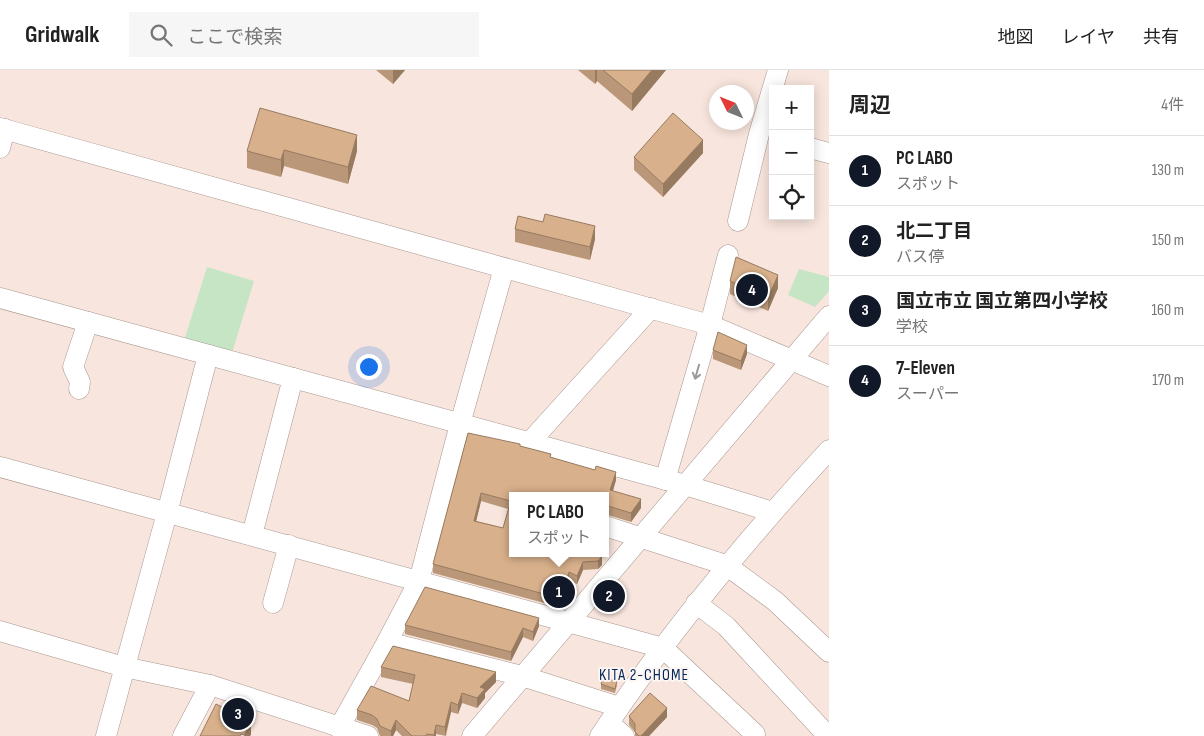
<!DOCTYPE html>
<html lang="ja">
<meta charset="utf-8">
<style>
:root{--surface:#fff;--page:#f6f6f6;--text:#222;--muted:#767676;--line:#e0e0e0;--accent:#111827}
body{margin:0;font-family:"Sofia Sans Condensed","Noto Sans JP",sans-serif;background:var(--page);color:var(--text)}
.controls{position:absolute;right:15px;top:15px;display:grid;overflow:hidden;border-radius:0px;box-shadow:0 2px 12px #0003}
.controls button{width:45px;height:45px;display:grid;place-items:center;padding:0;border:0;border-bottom:1px solid var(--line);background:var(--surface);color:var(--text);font:25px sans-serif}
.compass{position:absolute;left:709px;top:15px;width:45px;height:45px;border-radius:50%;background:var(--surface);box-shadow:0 2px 12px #0003;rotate:313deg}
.you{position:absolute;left:368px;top:296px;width:18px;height:18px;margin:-12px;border:4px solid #fff;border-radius:50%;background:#1a73e8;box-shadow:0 0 0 8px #1a73e833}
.badge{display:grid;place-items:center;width:32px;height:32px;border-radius:50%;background:var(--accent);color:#fff;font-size:16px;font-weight:700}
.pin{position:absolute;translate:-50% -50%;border:2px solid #fff;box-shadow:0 1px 5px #0006}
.popup{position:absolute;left:509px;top:422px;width:100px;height:65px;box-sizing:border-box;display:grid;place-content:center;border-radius:0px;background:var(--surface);filter:drop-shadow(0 1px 4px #0005);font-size:16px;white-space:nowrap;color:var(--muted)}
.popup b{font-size:19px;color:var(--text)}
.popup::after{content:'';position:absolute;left:50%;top:100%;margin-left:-10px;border:10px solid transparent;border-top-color:var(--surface)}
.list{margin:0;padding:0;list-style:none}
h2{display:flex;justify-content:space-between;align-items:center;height:65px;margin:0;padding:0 20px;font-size:21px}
h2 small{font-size:16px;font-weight:400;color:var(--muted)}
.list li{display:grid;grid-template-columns:32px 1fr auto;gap:15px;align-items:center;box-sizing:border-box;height:70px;padding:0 20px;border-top:1px solid var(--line)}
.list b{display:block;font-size:19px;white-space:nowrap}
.list p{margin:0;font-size:16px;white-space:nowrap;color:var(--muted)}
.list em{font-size:16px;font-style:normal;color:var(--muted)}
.icon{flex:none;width:28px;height:28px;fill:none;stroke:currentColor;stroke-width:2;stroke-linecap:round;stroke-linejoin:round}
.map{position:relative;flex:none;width:829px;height:666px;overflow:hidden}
header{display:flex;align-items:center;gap:30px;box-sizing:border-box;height:70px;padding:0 25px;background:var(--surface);border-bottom:1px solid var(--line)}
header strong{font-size:24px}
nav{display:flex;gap:28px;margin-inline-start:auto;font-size:18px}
.search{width:350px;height:45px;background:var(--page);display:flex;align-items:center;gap:12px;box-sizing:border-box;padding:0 18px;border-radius:0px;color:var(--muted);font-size:19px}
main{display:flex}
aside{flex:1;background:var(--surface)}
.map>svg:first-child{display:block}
.green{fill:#c6e5c5}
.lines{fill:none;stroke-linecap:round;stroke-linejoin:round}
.minor-casing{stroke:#a9978f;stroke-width:21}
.minor{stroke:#fff;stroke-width:20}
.wall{fill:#ba9778;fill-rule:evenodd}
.shaded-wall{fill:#977b61}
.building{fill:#d8b08b;stroke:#977b61;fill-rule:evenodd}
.oneway{stroke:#9c9998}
.labels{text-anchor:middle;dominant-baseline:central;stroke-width:4;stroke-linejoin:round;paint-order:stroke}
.neighbourhood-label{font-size:16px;letter-spacing:1px;fill:#03275a;stroke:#fdf5f1}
</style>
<header>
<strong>Gridwalk</strong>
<div class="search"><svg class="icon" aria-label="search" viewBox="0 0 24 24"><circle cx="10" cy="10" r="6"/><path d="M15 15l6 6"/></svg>ここで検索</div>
<nav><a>地図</a><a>レイヤ</a><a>共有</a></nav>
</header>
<main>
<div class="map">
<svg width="829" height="666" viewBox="0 0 829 666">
<rect width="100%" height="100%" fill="#f8e5dd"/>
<g class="green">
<path d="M207,197L254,211L231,286L184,271Z"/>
<path d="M799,199L829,207V221L815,237L788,225Z"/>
</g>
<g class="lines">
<defs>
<g id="minor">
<path d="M0,58L710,255L829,306"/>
<path d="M0,78L5,59"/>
<path d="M810,78L829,83"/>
<path d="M738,151L759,64L778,0"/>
<path d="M0,228L685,415L773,442"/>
<path d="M79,319L80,312L73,297L88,252"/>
<path d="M529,373L651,238"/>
<path d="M0,397L663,578L755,664L753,666"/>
<path d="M665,410L710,255L728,185"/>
<path d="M605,456L726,495L775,531L829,582"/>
<path d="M252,465L293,308"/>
<path d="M273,533L289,475"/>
<path d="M696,533L726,556L826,664"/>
<path d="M0,561L124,597L210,615L368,666"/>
<path d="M387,572L522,606L619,637"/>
<path d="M609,653L624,666"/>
<path d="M339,658L387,572L419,511L460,354L504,198"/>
<path d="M106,666L167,443L208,285"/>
<path d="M183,666L210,615"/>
<path d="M472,666L829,246"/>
<path d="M600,666C668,564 746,470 829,380"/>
</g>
</defs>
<use href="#minor" class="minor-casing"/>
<use href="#minor" class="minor"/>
</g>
<g class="wall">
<path d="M376,0H405L393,14Z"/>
<path d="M578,0H666L632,41L597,11L595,14Z"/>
<path d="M357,65V81L348,114L284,96L281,107L247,98V81Z"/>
<path d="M703,83L663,127L634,100V87Z"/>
<path d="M515,159L595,169L590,190L515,172Z"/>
<path d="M730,211L778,218L768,241L730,224Z"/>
<path d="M713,280L747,284L741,300L713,289Z"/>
<path d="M468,363L520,376L616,410L613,421L641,438L631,452L608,445H605V426H513V483H594L602,495L598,499L583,500L577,514L569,511L563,531L545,526L544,533L433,503V494ZM481,431L508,439L503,458L476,451Z"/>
<path d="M405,555L539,556L533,571L523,567L511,591L405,564Z"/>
<path d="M381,597L496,612L485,623V628L477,638L462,633L458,644L451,642L446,666L436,664V666H402L396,660L393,666H380L377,658L372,655L357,650V640L409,631L413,614L381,607Z"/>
<path d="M601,614L617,615L615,623L601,619Z"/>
<path d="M629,646L667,647L649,666H635V662L629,655Z"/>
</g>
<g class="shaded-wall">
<path d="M393,0H405L393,14Z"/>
<path d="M595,0H597V11L595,14Z"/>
<path d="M652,0H666L632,41V24Z"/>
<path d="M357,65V81L348,114V97Z"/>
<path d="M703,70V83L663,127V114Z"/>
<path d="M284,80V96L281,107V90Z"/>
<path d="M595,156V169L590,190V177Z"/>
<path d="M778,205V218L768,241V228Z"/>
<path d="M747,275V284L741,300V291Z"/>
<path d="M616,402V410L610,429V420Z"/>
<path d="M481,423V431L474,460V451Z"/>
<path d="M641,429V438L631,452V443Z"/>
<path d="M602,486V495L598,499V491Z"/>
<path d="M583,492V500L577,514V506Z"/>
<path d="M569,502V511L563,531V522Z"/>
<path d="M545,517V526L544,533V524Z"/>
<path d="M539,548V556L533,571V562Z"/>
<path d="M523,558V567L511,591V582Z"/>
<path d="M496,602V612L485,623V628L477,638V628L480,617Z"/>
<path d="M462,623V633L458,644V635Z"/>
<path d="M451,632V642L445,666V657Z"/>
<path d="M667,638V647L649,666H641Z"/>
<path d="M396,650V660L393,666H391V661Z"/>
<path d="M251,652V665L250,666H244Z"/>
<path d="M436,655V666H434Z"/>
</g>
<g class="building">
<path d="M603,0H652L632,24Z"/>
<path d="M260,38L357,65L348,97L284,80L281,90L247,81Z"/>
<path d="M673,43L703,70L663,114L634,87Z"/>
<path d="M545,144L595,156L590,177L515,159L518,146L543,152Z"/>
<path d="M736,187L778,205L768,228L730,211Z"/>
<path d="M718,262L747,275L741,291L713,280Z"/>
<path d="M468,363L520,374V376L551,384L550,387L595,400L596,396L616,402L610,420L641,429L631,443L608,436H605V426H513V483H594L602,486L598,491L583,492L577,506L569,502L563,522L545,517L544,524L433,494ZM481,423L511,431L503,458L474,451Z"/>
<path d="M425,517L539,548L533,562L523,558L511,582L405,555Z"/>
<path d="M393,576L496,602L480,617L485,619L477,628L462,623L458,635L451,632L445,657L436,655L434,665L427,664L425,666H412L396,650L391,661L380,656L377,649L372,645L357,640L371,616L409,631L415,605L381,597Z"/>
<path d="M603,608L617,611L615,619L601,614Z"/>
<path d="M650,623L667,638L641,666H639L635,662V654L629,646Z"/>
<path d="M216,634L251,652L244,665L241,664L240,666H200Z"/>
</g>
<defs><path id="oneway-shaft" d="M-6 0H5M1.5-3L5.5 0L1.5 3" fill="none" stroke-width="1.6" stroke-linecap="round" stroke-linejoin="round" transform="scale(1.25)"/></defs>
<use class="oneway" href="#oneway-shaft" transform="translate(697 302) rotate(106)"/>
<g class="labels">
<g class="neighbourhood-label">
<text x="644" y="605">KITA 2-CHOME</text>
</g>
</g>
</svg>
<div class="controls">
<button>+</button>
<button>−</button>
<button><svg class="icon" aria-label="locate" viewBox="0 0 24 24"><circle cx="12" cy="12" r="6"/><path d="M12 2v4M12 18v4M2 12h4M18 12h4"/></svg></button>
</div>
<svg class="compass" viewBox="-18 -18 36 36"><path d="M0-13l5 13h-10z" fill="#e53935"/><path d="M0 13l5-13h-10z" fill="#767676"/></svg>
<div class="you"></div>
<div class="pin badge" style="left:559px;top:522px">1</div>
<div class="popup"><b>PC LABO</b>スポット</div>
<div class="pin badge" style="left:609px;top:526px">2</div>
<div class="pin badge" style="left:238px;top:644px">3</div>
<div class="pin badge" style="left:752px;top:220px">4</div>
</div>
<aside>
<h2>周辺<small>4件</small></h2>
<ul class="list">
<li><span class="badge">1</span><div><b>PC LABO</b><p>スポット</p></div><em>130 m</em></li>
<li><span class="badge">2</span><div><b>北二丁目</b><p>バス停</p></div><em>150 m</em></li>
<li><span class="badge">3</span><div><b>国立市立 国立第四小学校</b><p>学校</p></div><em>160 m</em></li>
<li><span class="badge">4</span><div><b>7-Eleven</b><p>スーパー</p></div><em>170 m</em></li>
</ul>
</aside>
</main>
